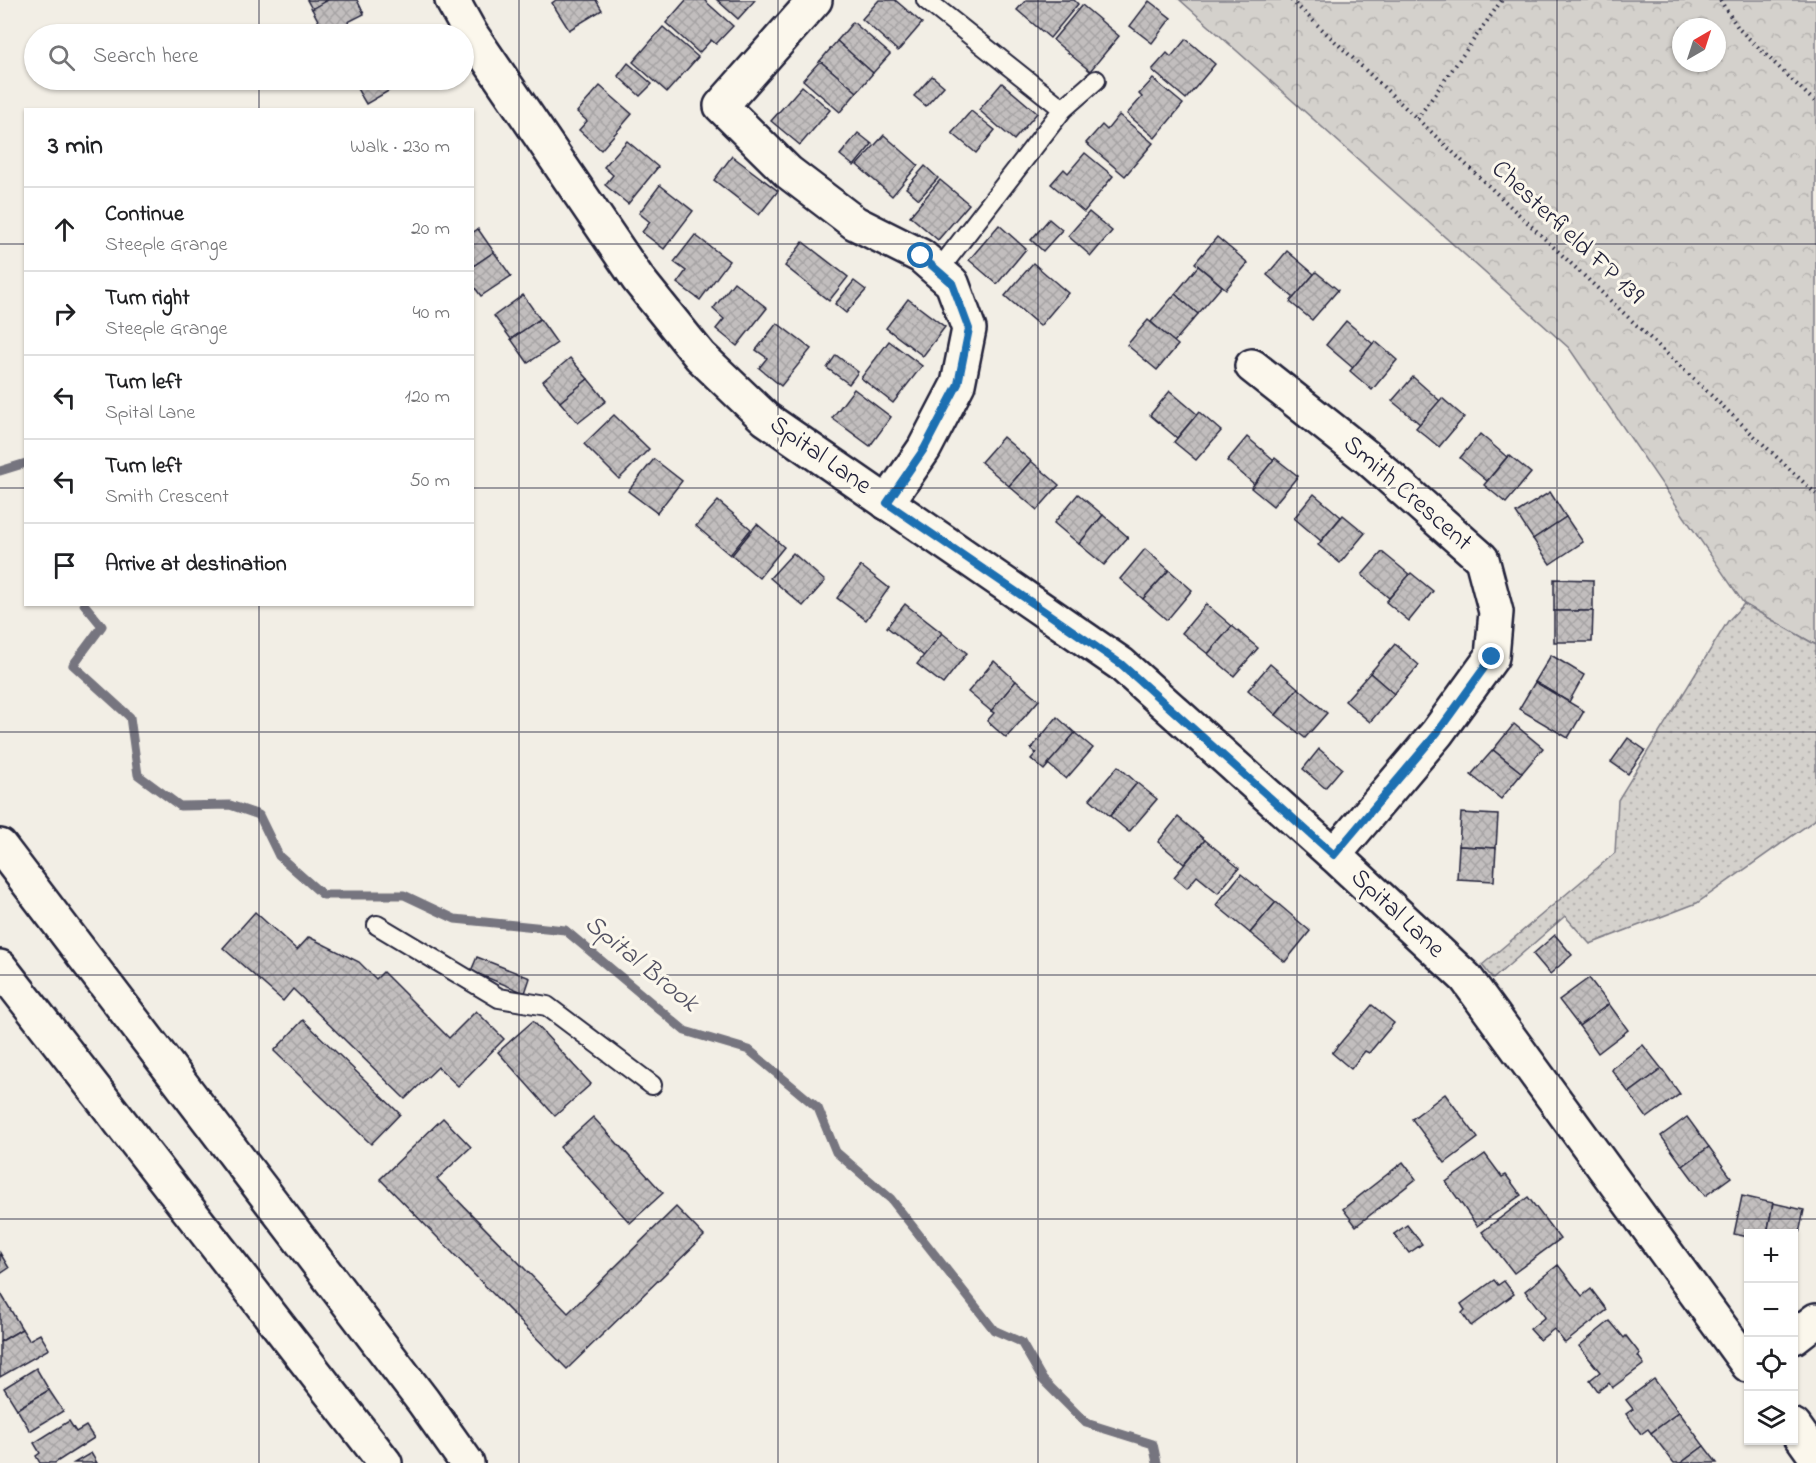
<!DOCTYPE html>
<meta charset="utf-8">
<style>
:root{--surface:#fff;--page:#f2f2f2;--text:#202124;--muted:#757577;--line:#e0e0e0}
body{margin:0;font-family:"Indie Flower",sans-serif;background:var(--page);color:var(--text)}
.controls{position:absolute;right:18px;bottom:18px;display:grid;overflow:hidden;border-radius:0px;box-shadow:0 2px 4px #0004}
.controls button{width:54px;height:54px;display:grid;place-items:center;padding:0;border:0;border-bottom:2px solid var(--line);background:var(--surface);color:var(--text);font:30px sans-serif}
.compass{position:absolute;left:1672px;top:18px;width:54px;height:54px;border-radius:50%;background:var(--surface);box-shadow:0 2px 4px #0004;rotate:39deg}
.stop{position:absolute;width:18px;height:18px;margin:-14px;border:4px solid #1f6fb2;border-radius:50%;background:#fff}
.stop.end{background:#1f6fb2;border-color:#fff;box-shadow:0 2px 6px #0008}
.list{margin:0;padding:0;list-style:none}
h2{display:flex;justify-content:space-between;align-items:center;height:78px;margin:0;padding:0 24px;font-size:26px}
h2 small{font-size:20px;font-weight:400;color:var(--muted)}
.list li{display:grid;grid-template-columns:39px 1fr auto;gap:18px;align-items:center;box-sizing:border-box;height:84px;padding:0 24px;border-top:2px solid var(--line)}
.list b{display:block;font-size:22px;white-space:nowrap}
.list p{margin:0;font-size:20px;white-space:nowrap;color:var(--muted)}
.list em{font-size:20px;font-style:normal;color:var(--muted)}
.icon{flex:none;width:33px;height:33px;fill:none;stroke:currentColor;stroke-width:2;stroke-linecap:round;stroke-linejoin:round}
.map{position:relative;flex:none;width:1816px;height:1463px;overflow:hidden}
.search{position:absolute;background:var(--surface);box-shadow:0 2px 4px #0004;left:24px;top:24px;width:450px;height:66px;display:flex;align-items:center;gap:15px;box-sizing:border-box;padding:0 21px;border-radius:33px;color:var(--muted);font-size:22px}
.panel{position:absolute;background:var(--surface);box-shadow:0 2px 4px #0004;left:24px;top:108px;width:450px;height:498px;border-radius:0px}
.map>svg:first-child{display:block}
.forest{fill:url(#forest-crowns);stroke:#7b7a84;stroke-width:1.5;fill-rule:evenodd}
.park{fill:url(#park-dots);stroke:#7b7a84;stroke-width:1.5}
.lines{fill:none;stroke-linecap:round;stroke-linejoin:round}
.stream{stroke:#76747f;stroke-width:9}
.building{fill:url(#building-cross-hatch);stroke:#22223b;stroke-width:1.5}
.lane-casing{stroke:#22223b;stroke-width:22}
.street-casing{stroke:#22223b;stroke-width:38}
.secondary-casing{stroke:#22223b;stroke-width:38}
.highway-casing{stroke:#22223b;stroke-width:38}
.path{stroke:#22223b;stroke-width:4;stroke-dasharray:1.5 4.5;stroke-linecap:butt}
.lane{stroke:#fbf7ec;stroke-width:18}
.street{stroke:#fbf7ec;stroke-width:33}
.secondary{stroke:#fbf7ec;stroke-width:33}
.highway{stroke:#fbf7ec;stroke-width:33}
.route{stroke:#1f6fb2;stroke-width:8}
.grid{fill:none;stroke:#22223b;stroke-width:1.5;stroke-opacity:0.55}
.labels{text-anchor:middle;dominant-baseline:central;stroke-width:6;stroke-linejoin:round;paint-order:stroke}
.street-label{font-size:26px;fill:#22223b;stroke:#fbf7ec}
.water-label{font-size:27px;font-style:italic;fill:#535263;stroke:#fbf7ec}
</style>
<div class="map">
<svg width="1816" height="1463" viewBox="0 0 1816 1463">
<defs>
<pattern id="forest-crowns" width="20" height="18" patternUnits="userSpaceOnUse" patternTransform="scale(1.5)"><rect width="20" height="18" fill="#d4d1cc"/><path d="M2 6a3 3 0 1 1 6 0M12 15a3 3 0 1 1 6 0" fill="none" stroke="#b6b3b0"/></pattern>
<pattern id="park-dots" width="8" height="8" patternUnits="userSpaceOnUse" patternTransform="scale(1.5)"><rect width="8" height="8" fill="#d4d1cc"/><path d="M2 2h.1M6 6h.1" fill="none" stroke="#b6b3b0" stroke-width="1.8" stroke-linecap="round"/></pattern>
<pattern id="building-cross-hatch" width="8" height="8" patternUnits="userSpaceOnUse" patternTransform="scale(1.5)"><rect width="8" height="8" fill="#c2bebe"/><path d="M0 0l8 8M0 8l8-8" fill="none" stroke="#a6a3a4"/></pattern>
</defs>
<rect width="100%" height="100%" fill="#f2eee5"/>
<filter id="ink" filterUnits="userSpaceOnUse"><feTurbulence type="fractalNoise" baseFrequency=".0167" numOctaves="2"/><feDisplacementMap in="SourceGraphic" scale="12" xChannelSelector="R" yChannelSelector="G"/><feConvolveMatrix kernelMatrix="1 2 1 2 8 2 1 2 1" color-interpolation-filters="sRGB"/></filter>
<g filter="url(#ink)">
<path class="forest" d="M1180,0H1816V645L1744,604L1569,348ZM1681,27H1717V63H1681Z"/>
<path class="park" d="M1744,604L1816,645V819L1697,903L1590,944L1565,916L1493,979L1482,965L1615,853L1618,800L1728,621Z"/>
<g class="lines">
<g class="stream">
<path d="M0,471L26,463"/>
<path d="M84,604L102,626L73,665L130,717L138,775L180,806L230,805L259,815L279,856L323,895H404L455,919L565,930L685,1031L749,1050L818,1108L836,1152L891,1199L994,1330L1021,1342L1043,1380L1086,1423L1153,1444L1157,1463"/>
</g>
</g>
<g class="building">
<path d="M307,0H328L312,9Z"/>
<path d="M328,0H357L364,14L348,22L353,31L346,34H311L310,31L321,26L312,9Z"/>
<path d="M556,0H596L602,10L569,30L552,3Z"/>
<path d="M686,0H704L733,26L716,44L711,40L699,53L666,23Z"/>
<path d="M717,0H755L738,19Z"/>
<path d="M879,0H895L922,23L898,51L862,19Z"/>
<path d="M1026,0H1074L1078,4L1050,38L1017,10Z"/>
<path d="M1149,1L1171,18L1152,43L1130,26Z"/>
<path d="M1082,5L1119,36L1090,71L1053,40Z"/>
<path d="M853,22L890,54L873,73L837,41Z"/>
<path d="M663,27L698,57L667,92L633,62Z"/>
<path d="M1186,39L1215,64L1186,99L1152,70L1167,53L1171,57Z"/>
<path d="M837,41L873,73L857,92L820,61Z"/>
<path d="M820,61L857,92L840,112L803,80Z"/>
<path d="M628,63L652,84L640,96L618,76Z"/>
<path d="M932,76L944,86L926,106L914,96Z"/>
<path d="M1153,79L1183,104L1155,138L1127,114L1142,97L1139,94Z"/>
<path d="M352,80H393L397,86L366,104Z"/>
<path d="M1002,83L1037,113L1014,140L979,110Z"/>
<path d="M600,86L632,114L601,150L579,130L587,121L577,112Z"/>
<path d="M802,86L830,110L800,145L771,121Z"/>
<path d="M971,111L995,130L976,153L952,133Z"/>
<path d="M1119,115L1153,143L1125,176L1086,143L1102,125L1107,130Z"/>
<path d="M858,133L872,144L854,166L840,155Z"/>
<path d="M884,135L918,165L892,196L857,165Z"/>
<path d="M627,141L658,167L628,204L605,185L613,175L604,167Z"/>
<path d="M1085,153L1113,176L1084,212L1051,184L1064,169L1068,173Z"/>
<path d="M732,156L778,191L759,215L714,180Z"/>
<path d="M925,166L938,178L919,199L906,188Z"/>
<path d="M940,180L969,204L938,240L910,216Z"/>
<path d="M660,185L693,211L664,249L642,232L650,222L639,213Z"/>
<path d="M1089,212L1112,231L1091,256L1068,236Z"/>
<path d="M1049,219L1062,230L1043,251L1031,240Z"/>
<path d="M999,225L1026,249L997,284L969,260Z"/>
<path d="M478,229L494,252L472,267V233Z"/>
<path d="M695,235L729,261L700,300L677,283L686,271L674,262Z"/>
<path d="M1217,237L1248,263L1226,289L1195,263Z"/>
<path d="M803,242L848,277L829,301L785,266Z"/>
<path d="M1287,251L1314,274L1294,298L1267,275Z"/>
<path d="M494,252L511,276L481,296L472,284V267Z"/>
<path d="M1033,263L1068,293L1040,326L1005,296Z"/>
<path d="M1198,266L1222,286L1198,314L1175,294Z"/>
<path d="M1316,272L1338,290L1312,320L1290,302Z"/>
<path d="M854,281L866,290L846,313L835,304Z"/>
<path d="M734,282L767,308L737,346L716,329L724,319L713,309Z"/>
<path d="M1175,294L1198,314L1174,342L1151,322Z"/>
<path d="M523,295L540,319L511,339L494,316Z"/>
<path d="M908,299L945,327L923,356L886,328Z"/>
<path d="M540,319L557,343L528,363L511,339Z"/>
<path d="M1148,320L1178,345L1157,370L1127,345Z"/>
<path d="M1346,321L1373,344L1353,368L1326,345Z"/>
<path d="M777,323L811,349L781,386L759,368L767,358L756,350Z"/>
<path d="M889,341L922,366L893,403L861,378Z"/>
<path d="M1375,341L1397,360L1372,390L1350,371Z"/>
<path d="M836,355L858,372L849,384L827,368Z"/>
<path d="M570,358L588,379L560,402L543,381Z"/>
<path d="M1413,377L1440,401L1420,424L1392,401Z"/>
<path d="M588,379L606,401L578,423L560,402Z"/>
<path d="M854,389L891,417L870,446L832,418Z"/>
<path d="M1170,391L1197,414L1177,438L1150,415Z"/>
<path d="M1442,398L1464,417L1439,447L1416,428Z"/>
<path d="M1199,412L1221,431L1196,460L1174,442Z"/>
<path d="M614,415L649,449L619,479L584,444Z"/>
<path d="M1480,434L1507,457L1487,481L1460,458Z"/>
<path d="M1003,437L1031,461L1009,486L981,462Z"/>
<path d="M1247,437L1274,460L1254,484L1227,461Z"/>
<path d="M1509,455L1531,473L1506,503L1484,485Z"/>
<path d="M1275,458L1298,476L1273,506L1251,488Z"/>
<path d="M654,459L682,481L657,513L628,491Z"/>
<path d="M1031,461L1059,485L1037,510L1009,486Z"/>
<path d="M1550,492L1566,517L1533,539L1516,513Z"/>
<path d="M1078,494L1103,515L1079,544L1054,523Z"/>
<path d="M1314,494L1341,517L1321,541L1294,518Z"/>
<path d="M718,501L751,529L730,555L696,526Z"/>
<path d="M1103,515L1128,537L1104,565L1079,544Z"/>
<path d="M1343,515L1365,533L1340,563L1318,545Z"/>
<path d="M1566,517L1583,542L1550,564L1533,539Z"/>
<path d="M757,524L784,547L759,578L732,555Z"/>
<path d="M1145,549L1169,570L1143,599L1120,579Z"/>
<path d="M1382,552L1410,575L1389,598L1362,575Z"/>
<path d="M793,553L825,581L803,606L770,578Z"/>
<path d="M861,566L889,588L866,620L837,598Z"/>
<path d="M1169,570L1192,590L1167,620L1143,599Z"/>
<path d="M1411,573L1433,591L1409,621L1386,602Z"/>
<path d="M1554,579L1593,580V611H1554Z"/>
<path d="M905,604L942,633L924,656L887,627Z"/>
<path d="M1206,604L1232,626L1208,654L1182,633Z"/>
<path d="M1554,611H1593L1592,642H1554Z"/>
<path d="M1232,626L1258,648L1234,676L1208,654Z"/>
<path d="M942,633L967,653L943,684L917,664Z"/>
<path d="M1395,644L1419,665L1394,694L1370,673Z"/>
<path d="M1551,655L1584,675L1569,702L1535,682Z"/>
<path d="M994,661L1016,681L991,711L968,692Z"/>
<path d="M1270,664L1298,688L1276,715L1248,690Z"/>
<path d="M1370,673L1394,694L1370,722L1345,701Z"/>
<path d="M1016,681L1039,700L1006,738L987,721L994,713L991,711Z"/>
<path d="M1535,682L1584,711L1568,738L1519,709Z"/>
<path d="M1298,688L1327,713L1305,738L1276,715Z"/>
<path d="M1057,717L1075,733L1044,770L1031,759L1036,753L1031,749Z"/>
<path d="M1514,724L1543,748L1522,773L1493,750Z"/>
<path d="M1075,733L1093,748L1066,779L1048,764Z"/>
<path d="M1628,738L1645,750L1628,774L1611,762Z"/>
<path d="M1319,749L1342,768L1325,788L1303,769Z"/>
<path d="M1493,750L1522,773L1501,799L1471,775Z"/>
<path d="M1118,766L1137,783L1110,816L1090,799Z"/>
<path d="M1137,783L1157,799L1129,832L1110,816Z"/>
<path d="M1461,813L1498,815L1496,848L1459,846Z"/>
<path d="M1178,817L1205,840L1184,864L1158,842Z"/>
<path d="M1205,840L1239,868L1218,893L1197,876L1187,888L1174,877Z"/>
<path d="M1459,846L1496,848L1494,881L1457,879Z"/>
<path d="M1241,874L1276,902L1250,933L1216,905Z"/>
<path d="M1276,902L1310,931L1285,962L1250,933Z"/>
<path d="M255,912L297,950L309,937L359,962L376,979L383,972L449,1038L476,1011L504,1039L458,1086L438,1067L405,1099L293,989L283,1001L223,948Z"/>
<path d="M1555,935L1572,955L1550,974L1533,954Z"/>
<path d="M477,957L530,978L525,993L471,971Z"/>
<path d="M1589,978L1609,1004L1579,1026L1559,1000Z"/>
<path d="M1609,1004L1628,1030L1598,1053L1579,1026Z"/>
<path d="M1372,1005L1394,1023L1369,1053L1365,1051L1351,1069L1332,1053Z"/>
<path d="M303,1020L400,1114L371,1144L274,1051Z"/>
<path d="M533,1021L591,1084L555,1116L498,1052Z"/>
<path d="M1643,1045L1662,1069L1629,1093L1611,1069Z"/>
<path d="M1662,1069L1680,1094L1647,1118L1629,1093Z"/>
<path d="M1445,1094L1478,1138L1445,1163L1412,1119Z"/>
<path d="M593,1117L663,1193L630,1223L560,1147Z"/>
<path d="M1687,1117L1709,1147L1683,1166L1661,1136Z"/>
<path d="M443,1118L471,1147L437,1179L568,1313L676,1207L704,1236L567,1369L380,1179Z"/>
<path d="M1709,1147L1731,1177L1705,1196L1683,1166Z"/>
<path d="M1485,1154L1502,1177L1506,1175L1521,1195L1477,1226L1446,1182Z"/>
<path d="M1403,1162L1416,1179L1356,1226L1343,1209Z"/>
<path d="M1742,1196L1773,1203L1767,1234H1748V1237L1734,1234Z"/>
<path d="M1528,1197L1560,1239L1514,1273L1482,1232Z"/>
<path d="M1773,1203L1804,1210L1796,1248L1794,1234H1767Z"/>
<path d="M1407,1225L1422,1244L1409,1253L1394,1234Z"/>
<path d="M0,1253L9,1268L0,1274Z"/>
<path d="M1558,1265L1582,1296L1591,1289L1607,1310L1565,1343L1554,1329L1540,1340L1530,1329L1545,1317L1525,1291Z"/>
<path d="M1494,1280L1498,1285L1504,1281L1514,1294L1471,1326L1462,1313L1465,1310L1461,1304Z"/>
<path d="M0,1292L22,1329L0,1342Z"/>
<path d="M1610,1321L1624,1338L1626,1336L1640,1354L1638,1356L1644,1364L1612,1388L1609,1383L1598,1391L1590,1380L1600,1372L1579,1346Z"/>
<path d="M22,1329L29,1340L40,1334L49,1349L0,1377V1342Z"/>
<path d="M36,1368L49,1390L17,1409L4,1388Z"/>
<path d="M1654,1379L1679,1412L1651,1433L1648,1429L1641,1434L1626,1414L1633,1409L1626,1400Z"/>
<path d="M49,1390L63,1411L30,1431L17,1409Z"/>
<path d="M1679,1412L1704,1446L1681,1463H1674L1651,1433Z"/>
<path d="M69,1421L76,1432L86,1426L94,1438L55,1463H40L36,1456L40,1453L34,1443Z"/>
<path d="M1704,1446L1717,1463H1681Z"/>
<path d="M91,1453L97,1463H74Z"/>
</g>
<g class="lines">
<defs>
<g id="lane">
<path d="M926,0L1063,109"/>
<path d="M938,271L1063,109L1096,80"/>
<path d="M377,925L499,998L547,1006L652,1085"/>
</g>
<g id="street">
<path d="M815,0L721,106L788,172L855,223L921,256L952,283L969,329L958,384L924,449L887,503"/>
<path d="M1252,366L1368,458L1482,559L1496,612L1492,657L1437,733L1334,855"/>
<path d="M1794,1337L1816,1320"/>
</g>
<g id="secondary">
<path d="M452,0L471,34L638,279L700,356L766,419L1121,664L1334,855L1466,978L1748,1365"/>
<path d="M1794,1426L1816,1457"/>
</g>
<g id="highway">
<path d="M0,846L423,1401L467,1463"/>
<path d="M0,967L385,1463"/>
</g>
</defs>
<use href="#lane" class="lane-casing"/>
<use href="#street" class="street-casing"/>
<use href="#secondary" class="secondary-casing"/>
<use href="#highway" class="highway-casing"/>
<g class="path">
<path d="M1291,0L1816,494"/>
<path d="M1720,0L1739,29L1816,103"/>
<path d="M1417,119L1502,0"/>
</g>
<use href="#lane" class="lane"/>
<use href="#street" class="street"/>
<use href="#secondary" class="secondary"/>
<use href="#highway" class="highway"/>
</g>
</g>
<g class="lines" filter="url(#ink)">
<path class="route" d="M921,256L952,283L969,329L958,384L924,449L887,503L1121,664L1334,855L1437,733L1492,657"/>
</g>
<path class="grid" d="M259,0V34M519,0V1463M778,0V1463M1038,0V1463M1297,0V1463M1557,0V1463M259,80V110M0,244H26M472,244H1816M0,488H26M472,488H1816M259,604V1463M0,732H1816M0,975H1816M0,1219H1816"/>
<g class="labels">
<g class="street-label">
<text transform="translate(1567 233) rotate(43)">Chesterfield FP 139</text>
<text transform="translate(820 456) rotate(35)">Spital Lane</text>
<text transform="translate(1407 494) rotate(41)">Smith Crescent</text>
<text transform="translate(1397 914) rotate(43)">Spital Lane</text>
</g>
<g class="water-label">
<text transform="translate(641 964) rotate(39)">Spital Brook</text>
</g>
</g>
</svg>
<div class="controls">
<button>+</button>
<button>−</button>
<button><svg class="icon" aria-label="locate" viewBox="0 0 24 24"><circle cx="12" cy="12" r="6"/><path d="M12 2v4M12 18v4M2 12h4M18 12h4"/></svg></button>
<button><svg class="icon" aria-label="layers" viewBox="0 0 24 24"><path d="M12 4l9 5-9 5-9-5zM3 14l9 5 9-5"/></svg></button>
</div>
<svg class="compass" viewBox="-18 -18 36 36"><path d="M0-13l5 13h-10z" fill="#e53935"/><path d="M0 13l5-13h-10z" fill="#757577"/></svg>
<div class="stop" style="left:921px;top:256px"></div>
<div class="stop end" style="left:1492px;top:657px"></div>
<div class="search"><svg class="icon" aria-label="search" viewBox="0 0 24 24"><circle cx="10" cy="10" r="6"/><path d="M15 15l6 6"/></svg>Search here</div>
<section class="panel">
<h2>3 min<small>Walk · 230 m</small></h2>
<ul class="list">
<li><svg class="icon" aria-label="ahead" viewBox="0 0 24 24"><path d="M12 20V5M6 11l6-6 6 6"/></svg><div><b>Continue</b><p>Steeple Grange</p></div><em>20 m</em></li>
<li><svg class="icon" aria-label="right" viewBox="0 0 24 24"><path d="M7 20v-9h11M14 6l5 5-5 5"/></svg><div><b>Turn right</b><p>Steeple Grange</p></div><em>40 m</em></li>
<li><svg class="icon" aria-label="left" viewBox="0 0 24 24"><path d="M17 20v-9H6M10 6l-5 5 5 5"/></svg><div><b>Turn left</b><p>Spital Lane</p></div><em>120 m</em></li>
<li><svg class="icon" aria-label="left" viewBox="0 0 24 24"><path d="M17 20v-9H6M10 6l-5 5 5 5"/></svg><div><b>Turn left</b><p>Smith Crescent</p></div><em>50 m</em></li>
<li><svg class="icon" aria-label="arrive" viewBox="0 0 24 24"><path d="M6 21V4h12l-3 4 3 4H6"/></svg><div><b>Arrive at destination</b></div></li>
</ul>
</section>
</div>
